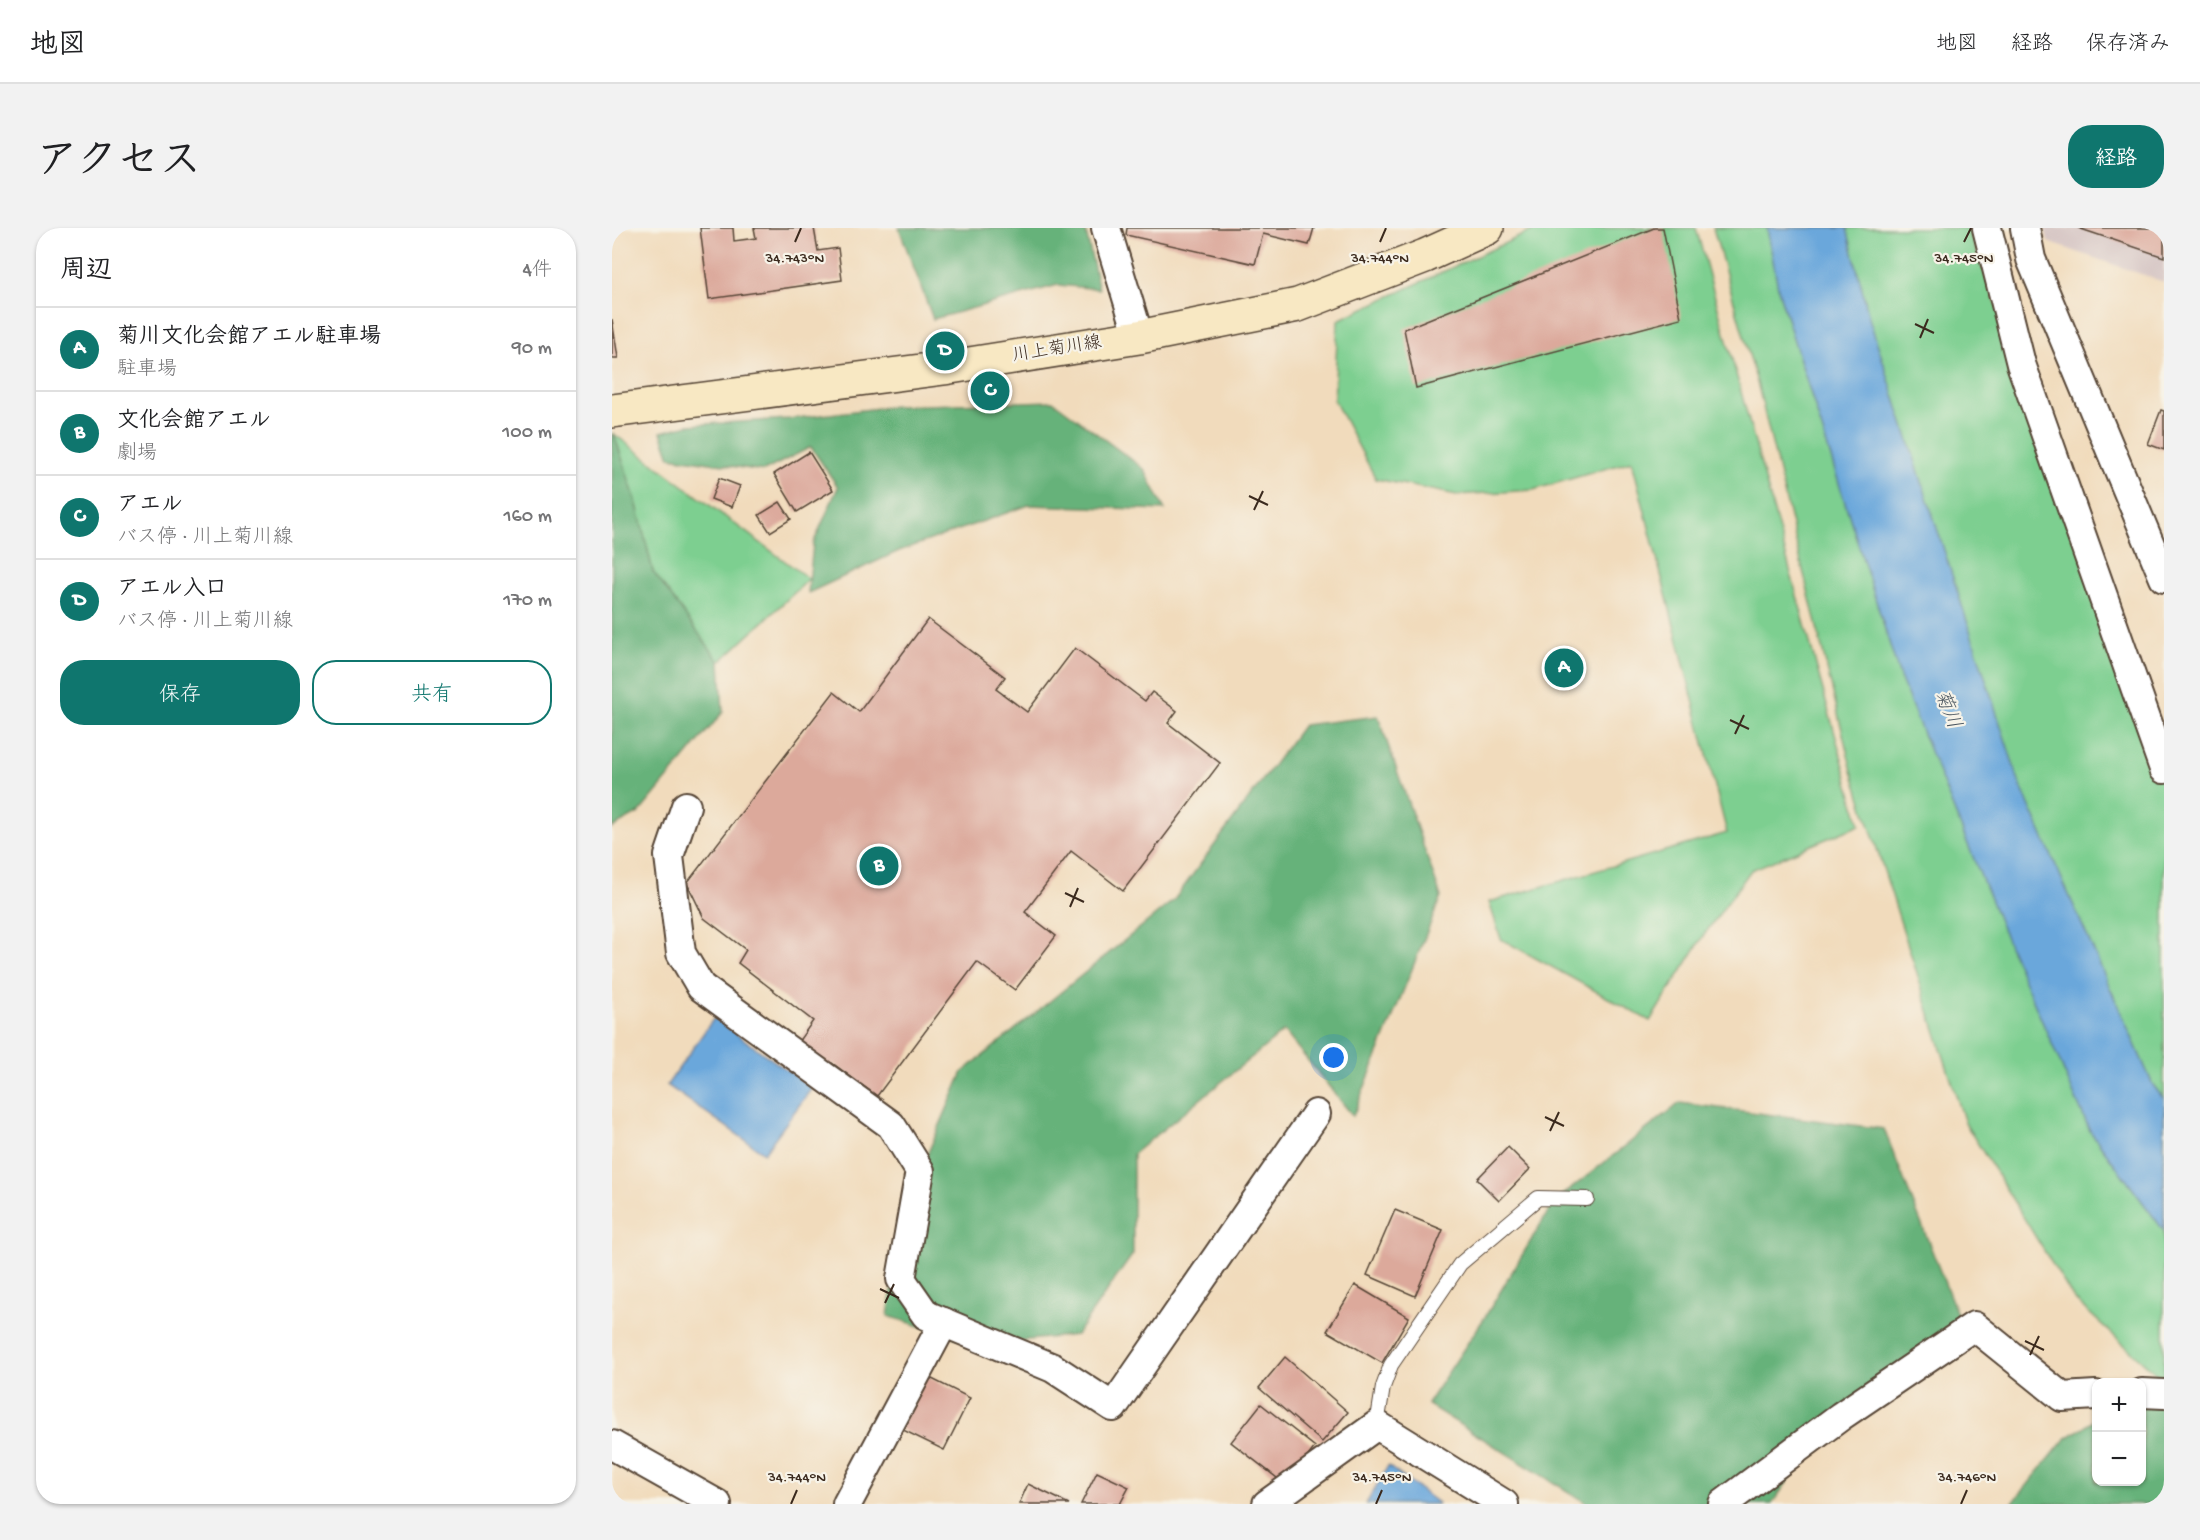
<!DOCTYPE html>
<html lang="ja">
<meta charset="utf-8">
<style>
:root{--surface:#fff;--page:#f2f2f2;--text:#202124;--muted:#757577;--line:#e0e0e0;--accent:#0f766e}
body{margin:0;font-family:"Gochi Hand","Klee One",sans-serif;background:var(--page);color:var(--text)}
.controls{position:absolute;right:18px;bottom:18px;display:grid;overflow:hidden;border-radius:12px;box-shadow:0 2px 4px #0004}
.controls button{width:54px;height:54px;display:grid;place-items:center;padding:0;border:0;border-bottom:2px solid var(--line);background:var(--surface);color:var(--text);font:30px sans-serif}
.you{position:absolute;left:722px;top:830px;width:21px;height:21px;margin:-15px;border:4px solid #fff;border-radius:50%;background:#1a73e8;box-shadow:0 0 0 9px #1a73e833}
.badge{display:grid;place-items:center;width:39px;height:39px;border-radius:50%;background:var(--accent);color:#fff;font-size:20px;font-weight:700}
.pin{position:absolute;translate:-50% -50%;border:3px solid #fff;box-shadow:0 2px 6px #0006}
.list{margin:0;padding:0;list-style:none}
h2{display:flex;justify-content:space-between;align-items:center;height:78px;margin:0;padding:0 24px;font-size:26px}
h2 small{font-size:20px;font-weight:400;color:var(--muted)}
.list li{display:grid;grid-template-columns:39px 1fr auto;gap:18px;align-items:center;box-sizing:border-box;height:84px;padding:0 24px;border-top:2px solid var(--line)}
.list b{display:block;font-size:22px;white-space:nowrap}
.list p{margin:0;font-size:20px;white-space:nowrap;color:var(--muted)}
.list em{font-size:20px;font-style:normal;color:var(--muted)}
.actions{display:flex;gap:12px;padding:18px 24px}
.actions a{flex:1;padding:14px 0;border:2px solid var(--accent);border-radius:24px;text-align:center;font-size:21px;color:var(--accent)}
.actions .main{background:var(--accent);color:#fff}
.map{position:relative;flex:none;width:1552px;height:1276px;overflow:hidden;border-radius:24px}
header{display:flex;align-items:center;gap:36px;box-sizing:border-box;height:84px;padding:0 30px;background:var(--surface);border-bottom:2px solid var(--line)}
header strong{font-size:28px}
nav{display:flex;gap:33px;margin-inline-start:auto;font-size:21px}
.intro{display:flex;align-items:center;justify-content:space-between;box-sizing:border-box;height:144px;padding:0 36px}
h1{margin:0;font-size:42px}
.button{padding:15px 27px;border-radius:24px;background:var(--accent);color:#fff;font-size:21px;font-weight:700}
main{display:flex;gap:36px;padding:0 36px}
aside{flex:1;background:var(--surface);border-radius:24px;box-shadow:0 2px 4px #0004}
.map>svg:first-child{display:block}
.industrial{fill:#d1bfbf}
.green{fill:#7dcf90;stroke:#5c7c57;stroke-width:1.5}
.forest{fill:#66b27a;stroke:#506e4c;stroke-width:1.5}
.water{fill:#6aa7db;stroke:#52687c;stroke-width:1.5}
.building{fill:#dca99b}
.lines{fill:none;stroke-linecap:round;stroke-linejoin:round}
.service-casing{stroke:#564536;stroke-width:16}
.minor-casing{stroke:#564536;stroke-width:32}
.secondary-casing{stroke:#564536;stroke-width:36}
.service{stroke:#fff;stroke-width:14}
.minor{stroke:#fff;stroke-width:28}
.secondary{stroke:#f8e8c3;stroke-width:33}
.ticks{fill:none;stroke:#3b2a1e;stroke-width:2}
.labels{text-anchor:middle;dominant-baseline:central;stroke-width:4.5;stroke-linejoin:round;paint-order:stroke}
.street-label{font-size:18px;fill:#3b2a1e;stroke:#f7f3e8}
.water-label{font-size:20px;font-style:italic;fill:#4b5660;stroke:#f7f3e8}
.ticks-label{font-size:15px;text-anchor:middle;fill:#3b2a1e;stroke:#f7f3e8;stroke-width:4.5;stroke-linejoin:round;paint-order:stroke}
</style>
<header>
<strong>地図</strong>
<nav><a>地図</a><a>経路</a><a>保存済み</a></nav>
</header>
<div class="intro"><h1>アクセス</h1><a class="button">経路</a></div>
<main>
<aside>
<h2>周辺<small>4件</small></h2>
<ul class="list">
<li><span class="badge">A</span><div><b>菊川文化会館アエル駐車場</b><p>駐車場</p></div><em>90 m</em></li>
<li><span class="badge">B</span><div><b>文化会館アエル</b><p>劇場</p></div><em>100 m</em></li>
<li><span class="badge">C</span><div><b>アエル</b><p>バス停 · 川上菊川線</p></div><em>160 m</em></li>
<li><span class="badge">D</span><div><b>アエル入口</b><p>バス停 · 川上菊川線</p></div><em>170 m</em></li>
</ul>
<div class="actions"><a class="main">保存</a><a>共有</a></div>
</aside>
<div class="map">
<svg width="1552" height="1276" viewBox="0 0 1552 1276">
<rect width="100%" height="100%" fill="#f7f3e8"/>
<filter id="ink" filterUnits="userSpaceOnUse"><feTurbulence type="fractalNoise" baseFrequency=".0167" numOctaves="2"/><feDisplacementMap in="SourceGraphic" scale="12" xChannelSelector="R" yChannelSelector="G"/><feConvolveMatrix kernelMatrix="1 2 1 2 8 2 1 2 1" color-interpolation-filters="sRGB"/></filter>
<filter id="wash" filterUnits="userSpaceOnUse"><feTurbulence type="fractalNoise" baseFrequency=".008" numOctaves="4" result="noise"/><feDisplacementMap in="SourceGraphic" scale="24" xChannelSelector="R" yChannelSelector="G"/><feGaussianBlur stdDeviation="1.35" result="paint"/><feColorMatrix in="noise" values="0 0 0 0 0 0 0 0 0 0 0 0 0 0 0 0 0 1.4 0 .05"/><feComposite in="paint" operator="in"/></filter>
<g filter="url(#wash)">
<rect width="100%" height="100%" fill="#f1dbbc"/>
<path class="industrial" d="M1433,0H1552V54L1436,14Z"/>
<g class="green">
<path d="M926,0H1084L1248,597L1139,642L1092,707L1038,793L889,711L877,674L1115,605L1020,233L921,262L845,267L764,251L722,172L726,92Z"/>
<path d="M1101,0H1356L1552,535V1153L1462,1071L1353,895L1240,543L1146,158Z"/>
<path d="M2,206L197,351L108,434L74,398L41,344L25,277Z"/>
</g>
<g class="forest">
<path d="M287,0H473L487,61L446,57L321,91Z"/>
<path d="M441,173L532,241L553,282L417,277L287,323L196,365L201,316L226,259L199,219L152,243L58,229L49,204L76,197L177,191L283,178Z"/>
<path d="M0,206H2L25,277L41,344L108,434L111,484L27,585L0,600Z"/>
<path d="M766,488L829,669L741,888L672,803L521,926V1026L464,1107L369,1117L276,1088L292,980L351,844L562,672L691,497Z"/>
<path d="M1068,875L1272,901L1347,1091L1212,1201L1160,1276H976L815,1176L873,1089L942,974Z"/>
<path d="M1530,1165L1552,1171V1276H1400L1453,1211L1484,1191V1254H1530Z"/>
</g>
<g class="water">
<path d="M1155,0H1235L1258,93L1407,554L1541,857L1552,871V1003L1478,903L1398,720L1288,449L1167,65Z"/>
<path d="M102,790L200,860L152,925L55,857Z"/>
<path d="M776,1238L826,1275L825,1276H754Z"/>
</g>
<g id="blocks">
<g class="building">
<path d="M88,0H121L122,13L144,10L142,0H202L206,23L226,20L230,52L97,71Z"/>
<path d="M515,0H702L697,17L651,6L643,36L514,7Z"/>
<path d="M1042,0H1051L1069,90L804,160L792,101Z"/>
<path d="M1466,0H1552V29Z"/>
<path d="M0,91L6,130H0Z"/>
<path d="M1549,182L1552,183V222L1536,216Z"/>
<path d="M197,224L221,262L185,284L162,246Z"/>
<path d="M107,250L128,258L120,279L99,271Z"/>
<path d="M168,274L179,291L158,304L147,287Z"/>
<path d="M316,391L393,449L384,461L415,484L463,420L533,473L540,464L565,483L556,495L608,535L511,663L459,623L413,684L444,708L403,762L365,734L265,868L220,835L212,845L181,821L201,793L126,735L134,722L92,690L75,655L222,464L247,484Z"/>
<path d="M896,919L918,941L887,973L865,951Z"/>
<path d="M783,982L831,1002L803,1068L755,1047Z"/>
<path d="M743,1057L797,1089L770,1135L715,1103Z"/>
<path d="M673,1129L736,1184L710,1214L647,1160Z"/>
<path d="M314,1148L358,1170L332,1222L287,1200Z"/>
<path d="M649,1176L703,1219L674,1257L619,1214Z"/>
<path d="M485,1244L517,1259L508,1276H469Z"/>
<path d="M416,1256L457,1276H407Z"/>
</g>
</g>
</g>
<g filter="url(#ink)">
<use href="#blocks" fill-opacity="0" stroke="#564536" stroke-width="1.5"/>
<g class="lines">
<defs>
<path id="service" d="M765,1197L771,1159L779,1137L848,1036L926,970L975,971"/>
<g id="minor">
<path d="M494,0L527,109"/>
<path d="M1375,0L1409,136L1552,541"/>
<path d="M1413,0L1419,31L1552,350"/>
<path d="M74,578L57,628L69,725L89,759L279,897L308,943L289,1051L314,1087L441,1140L501,1179L704,886"/>
<path d="M1530,1165L1552,1166"/>
<path d="M0,1217L105,1276"/>
<path d="M235,1276L332,1094"/>
<path d="M655,1276L765,1197L892,1276"/>
<path d="M1111,1276L1229,1188L1362,1098L1450,1169L1484,1167"/>
</g>
<path id="secondary" d="M0,183L332,140L527,109L686,77L813,28L875,0"/>
</defs>
<use href="#service" class="service-casing"/>
<use href="#minor" class="minor-casing"/>
<use href="#secondary" class="secondary-casing"/>
<use href="#service" class="service"/>
<use href="#minor" class="minor"/>
<use href="#secondary" class="secondary"/>
</g>
</g>
<path class="ticks" d="M183,14L189,0M768,14L774,0M1352,14L1359,0M1303,96L1322,105M1308,110L1316,91M637,268L656,277M642,282L651,263M1118,492L1137,501M1123,506L1132,487M453,665L472,674M458,679L466,660M933,889L952,898M938,903L947,884M268,1061L287,1070M273,1075L282,1056M1413,1113L1432,1122M1418,1127L1427,1108M179,1276L185,1262M764,1276L770,1262M1349,1276L1355,1262"/>
<g class="labels">
<g class="street-label">
<text transform="translate(445 122) rotate(-9)">川上菊川線</text>
</g>
<g class="water-label">
<text transform="translate(1334 482) rotate(68)">菊川</text>
</g>
</g>
<g class="ticks-label">
<text x="183" y="34">34.743°N</text>
<text x="768" y="34">34.744°N</text>
<text x="1352" y="34">34.745°N</text>
<text x="185" y="1253">34.744°N</text>
<text x="770" y="1253">34.745°N</text>
<text x="1355" y="1253">34.746°N</text>
</g>
</svg>
<div class="controls">
<button>+</button>
<button>−</button>
</div>
<div class="you"></div>
<div class="pin badge" style="left:952px;top:440px">A</div>
<div class="pin badge" style="left:267px;top:638px">B</div>
<div class="pin badge" style="left:378px;top:163px">C</div>
<div class="pin badge" style="left:333px;top:123px">D</div>
</div>
</main>
